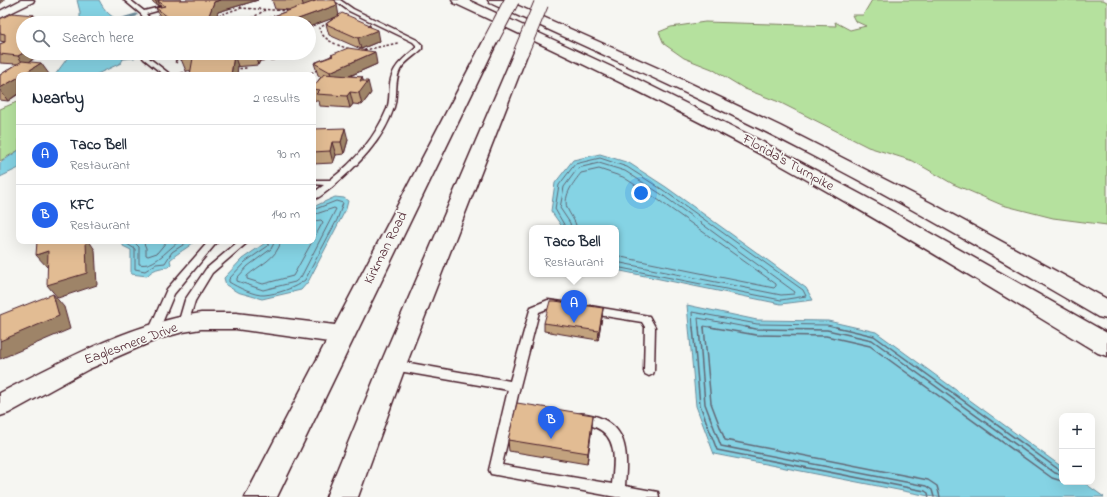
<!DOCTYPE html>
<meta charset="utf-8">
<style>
:root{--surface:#fff;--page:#f6f6f7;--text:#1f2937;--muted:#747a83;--line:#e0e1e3;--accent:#2563eb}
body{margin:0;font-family:"Indie Flower",sans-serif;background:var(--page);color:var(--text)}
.controls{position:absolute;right:12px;bottom:12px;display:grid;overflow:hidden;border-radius:8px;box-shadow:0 4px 16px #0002}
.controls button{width:36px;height:36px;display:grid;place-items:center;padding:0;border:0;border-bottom:1px solid var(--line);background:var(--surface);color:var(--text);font:20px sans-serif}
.you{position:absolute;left:641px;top:193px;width:14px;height:14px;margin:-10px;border:3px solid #fff;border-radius:50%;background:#1a73e8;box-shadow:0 0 0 6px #1a73e833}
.badge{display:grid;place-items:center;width:26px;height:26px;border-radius:50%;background:var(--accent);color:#fff;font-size:13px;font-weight:700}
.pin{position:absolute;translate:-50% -33px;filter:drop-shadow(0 1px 2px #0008)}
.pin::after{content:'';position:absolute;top:21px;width:14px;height:12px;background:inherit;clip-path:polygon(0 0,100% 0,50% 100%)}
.popup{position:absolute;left:529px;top:225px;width:90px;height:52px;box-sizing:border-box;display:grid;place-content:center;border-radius:8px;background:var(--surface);filter:drop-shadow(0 1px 3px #0005);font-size:13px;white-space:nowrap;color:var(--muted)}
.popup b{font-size:15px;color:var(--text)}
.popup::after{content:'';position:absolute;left:50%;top:100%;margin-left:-8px;border:8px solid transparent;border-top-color:var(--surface)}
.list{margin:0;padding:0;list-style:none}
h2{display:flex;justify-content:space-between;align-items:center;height:52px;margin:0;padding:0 16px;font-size:17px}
h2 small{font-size:13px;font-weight:400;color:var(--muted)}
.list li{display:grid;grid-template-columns:26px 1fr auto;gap:12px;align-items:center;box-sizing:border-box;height:60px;padding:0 16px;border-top:1px solid var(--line)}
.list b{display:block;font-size:15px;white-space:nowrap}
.list p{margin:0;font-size:13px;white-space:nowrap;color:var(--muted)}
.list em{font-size:13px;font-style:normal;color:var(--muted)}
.icon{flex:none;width:22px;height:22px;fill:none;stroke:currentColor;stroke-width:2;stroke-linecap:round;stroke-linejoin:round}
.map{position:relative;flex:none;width:1107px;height:497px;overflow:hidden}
.search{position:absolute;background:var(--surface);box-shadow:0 4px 16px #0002;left:16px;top:16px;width:300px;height:44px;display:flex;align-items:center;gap:10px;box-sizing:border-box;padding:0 14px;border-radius:22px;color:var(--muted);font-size:15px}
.panel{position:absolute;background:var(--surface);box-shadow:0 4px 16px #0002;left:16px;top:72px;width:300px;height:172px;border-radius:8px}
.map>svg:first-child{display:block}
.green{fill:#b5e19e;stroke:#808064}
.water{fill:#85d3e4;stroke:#6d8b9a}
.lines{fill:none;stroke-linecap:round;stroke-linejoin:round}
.shore-far1{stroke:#626775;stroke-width:1}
.shore{stroke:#626775;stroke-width:1.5}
.stream{stroke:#6d8b9a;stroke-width:3}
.service-casing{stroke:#4a1f2b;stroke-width:3}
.minor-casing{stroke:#4a1f2b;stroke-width:3}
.primary-casing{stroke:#4a1f2b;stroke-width:3}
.motorway-casing{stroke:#4a1f2b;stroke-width:3}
.path{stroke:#4a1f2b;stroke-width:1.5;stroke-dasharray:2.5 2;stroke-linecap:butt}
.service{fill:#f6f6f2;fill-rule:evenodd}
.minor{fill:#f6f6f2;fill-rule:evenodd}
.primary{fill:#f6f6f2;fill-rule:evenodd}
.motorway{fill:#f6f6f2;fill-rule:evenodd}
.primary-bridge-casing{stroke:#4a1f2b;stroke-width:16;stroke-linecap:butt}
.primary-bridge{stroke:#f6f6f2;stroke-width:14}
.wall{fill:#c2a27e;stroke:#4a1f2b}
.shaded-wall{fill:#9e8467;stroke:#4a1f2b}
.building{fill:#e2bc93;stroke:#4a1f2b}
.labels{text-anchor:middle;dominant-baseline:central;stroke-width:3.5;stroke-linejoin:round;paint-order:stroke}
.street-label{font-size:14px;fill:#4a1f2b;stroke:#f6f6f2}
</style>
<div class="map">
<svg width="1107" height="497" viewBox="0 0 1107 497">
<rect width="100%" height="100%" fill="#f6f6f2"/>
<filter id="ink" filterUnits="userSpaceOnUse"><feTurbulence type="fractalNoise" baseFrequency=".025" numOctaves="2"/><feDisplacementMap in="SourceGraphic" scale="8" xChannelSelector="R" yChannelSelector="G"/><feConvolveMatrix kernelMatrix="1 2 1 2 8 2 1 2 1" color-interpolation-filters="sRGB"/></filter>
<g filter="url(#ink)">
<g class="green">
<path d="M872,0H1103L1107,2V225L1053,218L1002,205L953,184L913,161L868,147L779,102L745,89L712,69L684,58L664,44L659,32L671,27L705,22L836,26L835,22L850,30L866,26L855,21L852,15H863Z"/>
<path d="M19,101V150L0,161V109Z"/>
</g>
<g class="water">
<path d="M77,0H99C104,10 112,20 123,20L125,21L123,23H80V12Z"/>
<path d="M71,53H113L116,57H124L121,63L95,75H55Z"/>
<path d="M19,150V168L0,177V163Z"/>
<path d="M600,154L629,163L666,187L806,288L813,300L781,304L616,270V228H563L551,211L555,183L573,160Z"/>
<path d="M335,197L344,198L348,201L346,209L308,282L301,290L262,299L237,292L226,285L224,278L242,259L268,241H313V207Z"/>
<path d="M123,241H195C187,249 178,252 170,260L171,264L168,267C159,268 153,269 147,276L131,274V250L123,246Z"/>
<path d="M687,305L757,320L828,321L876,332L1062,467V482H1083L1104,497H934L714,454L696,406Z"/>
</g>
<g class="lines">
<g class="shore-far1">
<path d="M566,228L555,209L559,185L575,164L600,158L627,167L663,190L803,290L806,296L781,300L616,267"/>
<path d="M571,228L570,223L560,208L564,187L578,168L599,163L625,171L661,194L795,292L794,294L781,295L616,262"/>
<path d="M577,228C575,220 570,215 567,208C563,195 574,182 581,173L599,169L623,177L657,199L776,284V286L774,288L616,256"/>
<path d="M127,241V244L135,249V269L145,271L156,264L165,263L172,252L189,241"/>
<path d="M133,241L139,247V264C155,268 168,248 180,241"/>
<path d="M143,241L146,248V255L148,256L157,253L167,241"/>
<path d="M269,241L268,246L245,262L229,279V282C237,287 255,296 264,295C277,294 295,288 305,280L337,220L343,203L336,201L313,210"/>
<path d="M275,241L271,249L248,266L237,278V281L263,290L295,282L301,277L336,209L334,208L313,215"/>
<path d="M281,241C277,259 259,265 247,276V279L263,284L293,276L323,222L321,220L313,221"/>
<path d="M693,328L692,312L757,324L827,325L840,328"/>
<path d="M699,328L698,318L751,328"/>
<path d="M704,328V326L716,328"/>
</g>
<g class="shore">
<path d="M693,327L700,405L717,450L925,491L928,493L929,497"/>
<path d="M699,327L705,404L721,446L926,486L932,490L934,497"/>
<path d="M704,327L711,403L725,440L928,480L937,486L940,497"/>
<path d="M710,327L756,335L826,336L870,346L1052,478L1062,481"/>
<path d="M746,327L756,329L827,330L872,340L1055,473L1062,475"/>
<path d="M836,327L874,336L1058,469L1062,470"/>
</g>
<g class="stream">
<path d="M119,20L136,15"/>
<path d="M123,58L134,57"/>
</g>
<defs>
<g id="service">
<path d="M124,0H130L144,11L168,5L171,7L146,14L153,23H147L141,14Z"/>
<path d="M334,0H340L353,9L417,40L422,45V49C415,56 405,61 400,70C394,82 398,95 394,107C384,140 356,167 331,188C326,192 319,198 313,200V193L324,185L313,184V180H330C354,162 375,138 387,109C390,101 389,93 390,84C392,67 403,59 416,48V45L413,42L349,11Z"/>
<path d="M146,53H152L149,58L171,75H164L144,59L143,58Z"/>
<path d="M209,241H218L174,294L157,335L153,336L149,335L148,332L167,289Z"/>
<path d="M239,241H249L212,273L195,301L187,327L183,328L179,327L178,324L185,300L206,269Z"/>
<path d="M548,300L563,302L565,305L563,308H549L539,312L520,386L502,465L612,484C614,463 619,437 595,427C589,424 583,424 577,422L575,418L577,414C583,412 592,415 598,417C630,429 627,458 625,486L658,492L659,497H616L491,474L489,470L508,390L393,370L389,368L388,365L389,362L393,360L510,381L530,310L531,307Z"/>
<path d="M590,306L649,316L655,327L654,371L653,374L649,376L645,374L644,371L645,327L642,322L586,313L585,310L586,307Z"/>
</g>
<g id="minor">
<path d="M21,0H34L33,2L0,18V11Z"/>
<path d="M201,313H236L343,326L351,329L354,335L351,341L343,344L236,329H201L183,332L158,339L89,369L9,413L0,416V393C64,360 129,324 201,313Z"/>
</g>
<g id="primary">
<path d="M492,34L497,35L499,38L277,497H245L485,38L487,35Z"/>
<path d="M521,48L526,49L528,52L406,365L358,497H326L380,365L514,52L516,49Z"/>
</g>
<g id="motorway">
<path d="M452,0H468L631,76L755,138L877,203L1107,333V356L1098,353C994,290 890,226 784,167C676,108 565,55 454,3Z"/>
<path d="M488,0H505L660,69L780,126L931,203L1107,299V319L1098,317C1002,261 906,204 807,153C703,99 596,51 490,3Z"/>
</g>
</defs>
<use href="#service" class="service-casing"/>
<use href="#minor" class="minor-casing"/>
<use href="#primary" class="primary-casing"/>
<use href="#motorway" class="motorway-casing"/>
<g class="path">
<path d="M240,8L290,11"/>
<path d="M214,17L240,8L248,0"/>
<path d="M244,23L265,10"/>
<path d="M328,23L319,28C322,40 339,46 350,49"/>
<path d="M360,51L398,43"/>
<path d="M166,53L165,54L169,57"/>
<path d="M177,63L174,61L183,59"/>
<path d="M235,69L247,68"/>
<path d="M177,74L186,72L187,74L192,73"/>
<path d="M307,75L319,69"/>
</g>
<use href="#service" class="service"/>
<use href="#minor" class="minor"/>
<use href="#primary" class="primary"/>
<use href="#motorway" class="motorway"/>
<defs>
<g id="primary-bridge">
<path d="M492,38L512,0"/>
<path d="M521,52L541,4"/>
</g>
</defs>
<use href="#primary-bridge" class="primary-bridge-casing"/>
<use href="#primary-bridge" class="primary-bridge"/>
</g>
<g class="wall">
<path d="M152,0H258L218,12L214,23H166L161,19L156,8L161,7L160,5L158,6L153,2Z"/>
<path d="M272,0H316L315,1L339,15L371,27L380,41L361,49L329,35L326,24L335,17L309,27V23H264L263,20L290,10L275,9Z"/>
<path d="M34,15L37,18L50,19L53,23H23V53H43L29,62L49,74L8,101L0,100V75L17,64L0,63V43L1,44L5,42L0,41V19Z"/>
<path d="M185,53H277L274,60L260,61L258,65L186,71L181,59Z"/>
<path d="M331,55L377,64L350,76L362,77L363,81L371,93L362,105L353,104L350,108L320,106L319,101H315L313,96V87L321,77L318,75L314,63L331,56Z"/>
<path d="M313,129L348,140L344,154L336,155L333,163L313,164Z"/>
<path d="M603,308L602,317L598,340L544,331V323Z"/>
<path d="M592,427L587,464L509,451L508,440Z"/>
</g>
<g class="shaded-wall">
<path d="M0,0H5L0,4Z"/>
<path d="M155,0H182L158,1L160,5L158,6Z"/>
<path d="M220,0H258L218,12L214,23H206L214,2Z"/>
<path d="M303,0H316L305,11L302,1Z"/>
<path d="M337,5L339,16L309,27V23H287Z"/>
<path d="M34,15L39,23L29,18Z"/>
<path d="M50,19L53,23H43Z"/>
<path d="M370,25L372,32L378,30L380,41L361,49L358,38L368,26Z"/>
<path d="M375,52L377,64L333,83L330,72Z"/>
<path d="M23,53H43L24,65L18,56Z"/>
<path d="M254,53H257L260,61L258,65Z"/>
<path d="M272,53H277L274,60Z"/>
<path d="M234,55L238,66L237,75H231Z"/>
<path d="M41,63L49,74L48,75H22Z"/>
<path d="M19,77V93L8,101L0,90V88Z"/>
<path d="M362,77L365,86L368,81L371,93L362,105L359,93L360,81Z"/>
<path d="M350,92L353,104L350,108L347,96Z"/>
<path d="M345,128L348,140L344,154L341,142Z"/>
<path d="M332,142L336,155L333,163L330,151Z"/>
<path d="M80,241H89L95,250L97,285L58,298L47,285Z"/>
<path d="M48,251L58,264L47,267L36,255Z"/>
<path d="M53,294L64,307L70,329L0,359V341Z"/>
<path d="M603,308L602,317L598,340L599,331Z"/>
<path d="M593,415L592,427L587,464L588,453Z"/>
</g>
<g class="building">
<path d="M160,0H220L214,2L206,23H176L156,8L165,6L158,1Z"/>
<path d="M318,0H335L337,5L287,23H269L263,20Z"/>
<path d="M12,13L34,15L29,18L50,19L43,23H23V53L18,56L0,54V44L5,42V34L0,33V19Z"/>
<path d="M342,13L370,25L368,26L378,30L358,38L326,24Z"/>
<path d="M348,48L375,52L330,72L314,63L333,56L331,55Z"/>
<path d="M185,53H254L234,55L231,75H190L193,58L181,59Z"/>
<path d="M22,61L41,63L22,75H19V77L0,88V75Z"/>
<path d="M324,74L362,77L360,81H368L359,93L350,92L347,96L316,94L320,90L313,89V87Z"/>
<path d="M345,128L341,142H332L330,151L313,152V129Z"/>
<path d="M37,241H86L87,273L47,285L48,251L36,255Z"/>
<path d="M53,294L59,316L0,341V315Z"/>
<path d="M550,301H555L603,308L599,331L544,323Z"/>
<path d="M517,403L593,415L588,453L508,440Z"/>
</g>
</g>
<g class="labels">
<g class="street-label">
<text transform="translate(788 163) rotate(29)">Florida's Turnpike</text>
<text transform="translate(386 248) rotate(-63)">Kirkman Road</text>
<text transform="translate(131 344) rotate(-20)">Eaglesmere Drive</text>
</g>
</g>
</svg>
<div class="controls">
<button>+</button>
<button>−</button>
</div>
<div class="you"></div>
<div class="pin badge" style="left:574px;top:323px">A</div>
<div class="popup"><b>Taco Bell</b>Restaurant</div>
<div class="pin badge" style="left:551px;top:439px">B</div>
<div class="search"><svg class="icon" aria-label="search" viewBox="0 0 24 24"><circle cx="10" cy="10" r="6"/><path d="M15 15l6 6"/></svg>Search here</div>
<section class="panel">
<h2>Nearby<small>2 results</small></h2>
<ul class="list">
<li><span class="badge">A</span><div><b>Taco Bell</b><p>Restaurant</p></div><em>90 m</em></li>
<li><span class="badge">B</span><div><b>KFC</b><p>Restaurant</p></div><em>140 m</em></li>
</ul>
</section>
</div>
